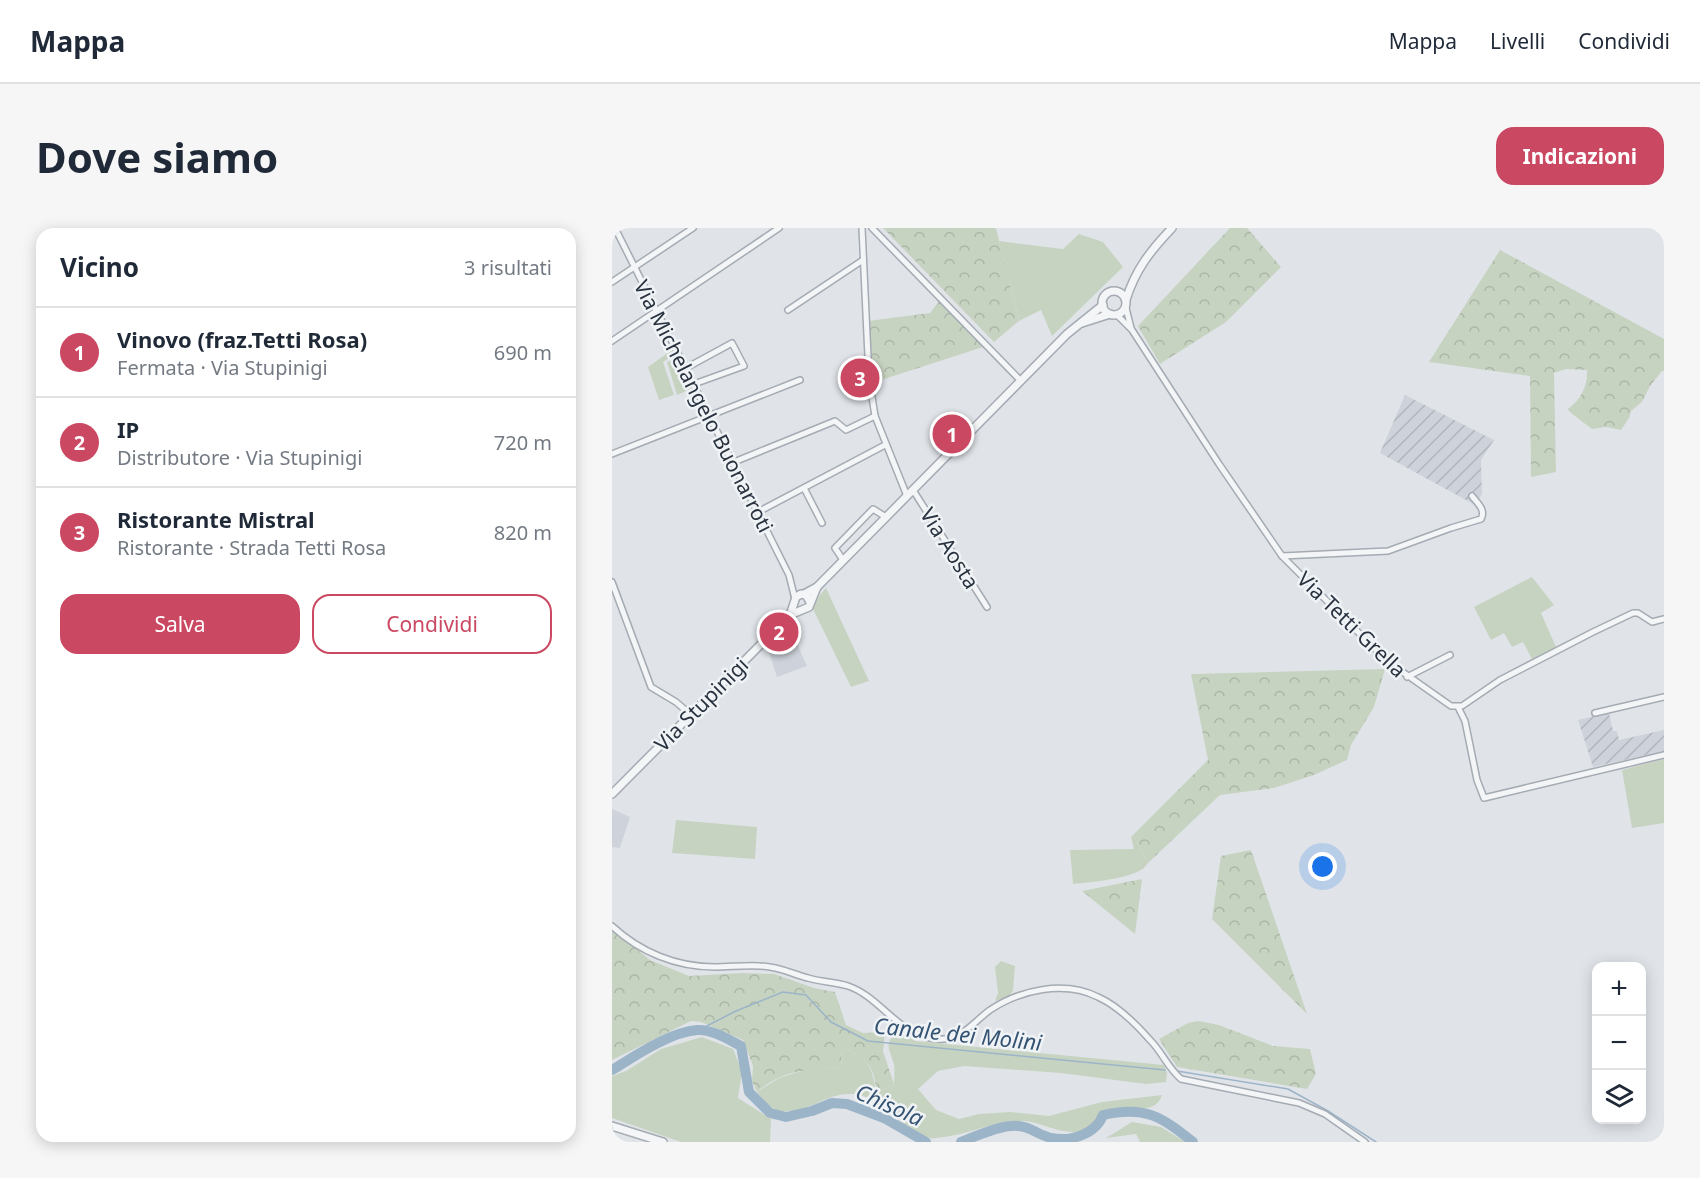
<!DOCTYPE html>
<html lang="it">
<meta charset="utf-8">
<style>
:root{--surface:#fff;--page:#f6f6f7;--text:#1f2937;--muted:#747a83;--line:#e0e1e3;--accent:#cb4862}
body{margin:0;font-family:"Noto Sans",sans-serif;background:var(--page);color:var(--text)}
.controls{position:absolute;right:18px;bottom:18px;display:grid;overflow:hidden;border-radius:12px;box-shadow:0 3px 15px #0003}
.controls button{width:54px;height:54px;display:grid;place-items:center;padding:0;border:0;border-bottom:2px solid var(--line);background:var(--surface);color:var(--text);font:30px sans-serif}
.you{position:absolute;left:711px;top:639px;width:21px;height:21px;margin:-15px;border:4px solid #fff;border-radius:50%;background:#1a73e8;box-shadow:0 0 0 9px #1a73e833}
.badge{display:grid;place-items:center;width:39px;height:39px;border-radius:50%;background:var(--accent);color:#fff;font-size:20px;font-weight:700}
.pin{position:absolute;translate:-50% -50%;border:3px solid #fff;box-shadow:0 2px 6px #0006}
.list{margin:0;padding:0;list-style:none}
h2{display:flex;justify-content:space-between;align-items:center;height:78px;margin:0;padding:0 24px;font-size:26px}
h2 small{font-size:20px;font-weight:400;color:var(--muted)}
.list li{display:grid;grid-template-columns:39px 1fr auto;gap:18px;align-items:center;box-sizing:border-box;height:90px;padding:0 24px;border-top:2px solid var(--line)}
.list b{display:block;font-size:22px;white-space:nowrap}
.list p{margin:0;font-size:20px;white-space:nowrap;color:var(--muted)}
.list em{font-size:20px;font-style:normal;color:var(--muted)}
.actions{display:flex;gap:12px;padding:18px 24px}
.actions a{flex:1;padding:14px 0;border:2px solid var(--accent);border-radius:18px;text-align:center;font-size:21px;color:var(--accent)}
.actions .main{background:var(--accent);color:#fff}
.icon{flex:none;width:33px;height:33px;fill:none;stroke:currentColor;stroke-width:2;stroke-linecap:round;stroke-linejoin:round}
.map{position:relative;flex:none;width:1052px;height:914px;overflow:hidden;border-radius:18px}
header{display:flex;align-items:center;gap:36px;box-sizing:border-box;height:84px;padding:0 30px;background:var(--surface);border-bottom:2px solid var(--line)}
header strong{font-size:28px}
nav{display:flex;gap:33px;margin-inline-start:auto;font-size:21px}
.intro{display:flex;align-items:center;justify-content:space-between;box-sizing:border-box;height:144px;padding:0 36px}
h1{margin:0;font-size:42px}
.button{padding:15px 27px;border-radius:18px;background:var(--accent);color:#fff;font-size:21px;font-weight:700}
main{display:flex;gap:36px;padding:0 36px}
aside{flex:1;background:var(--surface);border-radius:18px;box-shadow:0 3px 15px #0003}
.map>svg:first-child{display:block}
.built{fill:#ced3db}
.industrial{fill:url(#industrial-furrows)}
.green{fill:#c7d3c1}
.forest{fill:url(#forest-crowns)}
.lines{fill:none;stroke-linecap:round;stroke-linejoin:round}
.stream{stroke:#9cb4c8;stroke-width:1.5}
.river{stroke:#9cb4c8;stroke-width:10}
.minor-casing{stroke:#a5abb3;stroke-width:8}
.tertiary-casing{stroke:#a5abb3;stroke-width:10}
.minor{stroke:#f3f5f7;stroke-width:5}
.tertiary{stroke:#f3f5f7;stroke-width:7}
.labels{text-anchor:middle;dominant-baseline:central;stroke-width:5;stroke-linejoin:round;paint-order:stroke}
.street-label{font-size:21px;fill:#293340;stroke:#f0f3f6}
.water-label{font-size:22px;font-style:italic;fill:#345373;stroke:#f0f3f6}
</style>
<header>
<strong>Mappa</strong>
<nav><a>Mappa</a><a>Livelli</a><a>Condividi</a></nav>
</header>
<div class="intro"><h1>Dove siamo</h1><a class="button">Indicazioni</a></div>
<main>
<aside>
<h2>Vicino<small>3 risultati</small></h2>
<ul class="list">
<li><span class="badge">1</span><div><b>Vinovo (fraz.Tetti Rosa)</b><p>Fermata · Via Stupinigi</p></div><em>690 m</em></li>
<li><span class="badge">2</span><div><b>IP</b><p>Distributore · Via Stupinigi</p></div><em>720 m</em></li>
<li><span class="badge">3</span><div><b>Ristorante Mistral</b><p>Ristorante · Strada Tetti Rosa</p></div><em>820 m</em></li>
</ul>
<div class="actions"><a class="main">Salva</a><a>Condividi</a></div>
</aside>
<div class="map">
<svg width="1052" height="914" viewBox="0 0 1052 914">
<defs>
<pattern id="industrial-furrows" width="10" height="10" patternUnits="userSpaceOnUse" patternTransform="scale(1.5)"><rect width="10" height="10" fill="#ced3db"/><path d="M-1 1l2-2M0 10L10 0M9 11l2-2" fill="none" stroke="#b1b6bd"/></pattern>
<pattern id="forest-crowns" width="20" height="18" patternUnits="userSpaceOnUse" patternTransform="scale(1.5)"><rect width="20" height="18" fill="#c7d3c1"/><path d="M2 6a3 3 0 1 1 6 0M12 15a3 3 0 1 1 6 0" fill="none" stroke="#abb6a7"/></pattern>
</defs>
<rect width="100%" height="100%" fill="#e0e4e9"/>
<g class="built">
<path d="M175,394L195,438L165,449L154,415Z"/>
<path d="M0,581L18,589L8,620L0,619Z"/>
</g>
<g class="industrial">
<path d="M793,167L882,212L869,232L870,266L863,277L768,225Z"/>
<path d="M997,485L1001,503H1005L1007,512L1052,502V523L981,539L966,492Z"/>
</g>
<g class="green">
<path d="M467,6L491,14L511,39L440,108L429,82L407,93L387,13L451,21Z"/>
<path d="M60,122L62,127L51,134L62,167L47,172L36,139Z"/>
<path d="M63,131L68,146L71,145L79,161L65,167L55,134Z"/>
<path d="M920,349L942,377L929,385L944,419L920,431L911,414L900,419L892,405L879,412L862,379Z"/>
<path d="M214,360L257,453L239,459L201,381L207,368Z"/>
<path d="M1052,531V595L1020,600L1010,542Z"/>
<path d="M64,592L145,599L143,631L60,625Z"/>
<path d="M521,607L536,635C528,651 478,654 461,656L458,622L522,621L519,609Z"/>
<path d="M389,733L403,738L401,763L395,770L383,773L386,765L383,739Z"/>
<path d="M287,800L303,813L552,837L555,845L554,854L534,856L449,845L352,838L326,843L306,861L324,882L347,891L367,886L398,884L437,888L490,874L550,867C544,887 519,879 503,881C486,884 480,904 461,904C444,904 428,894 412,893C385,892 358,906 332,909C328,909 322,911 318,910C289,905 274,868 240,866C222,865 209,874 193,880C185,883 175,883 166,884L153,874L145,864L167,850L199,840L229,841L230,819C260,835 257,833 265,865L282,856C282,850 283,842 282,836C276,818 272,817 287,800Z"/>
<path d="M90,809L121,821L130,843L126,870L159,891L158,914H69L0,890V848L14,843L49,821Z"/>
<path d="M520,894L549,899L573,914H528L524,906L494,910Z"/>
</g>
<g class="forest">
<path d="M271,0H384L407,93L382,114Z"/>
<path d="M618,0H635L669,39L614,94L548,136L526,98Z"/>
<path d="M888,22L1052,111V143H1050L1038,158L1030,174L1019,183L1017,190L1009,202L994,199L980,201L959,185L956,181C969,172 976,157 975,142L954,141L942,145L944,244L919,249L918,148L817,134Z"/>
<path d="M327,73L371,119L263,154L256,93L318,85Z"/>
<path d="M773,441L762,479L739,517L735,532L702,547L662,560L608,567L536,635L521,607L596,532L579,446Z"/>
<path d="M639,622L695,786L600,691L609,628Z"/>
<path d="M530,651L523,706L470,663Z"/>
<path d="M0,701L38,732L77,748L130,745L162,746L202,760L223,764L234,797L251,805L273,804L271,823L282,856L265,865C261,834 256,833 230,819L229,841C197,840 171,842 145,864L140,853L141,838L131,812L89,794L79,793L0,832Z"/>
<path d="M586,793L607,797L661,818L698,821L704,846L695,861L565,839L547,811L576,795Z"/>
</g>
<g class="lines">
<g class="stream">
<path d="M87,802L124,783L171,764L194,767L219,794L256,813L553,842"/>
<path d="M565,843L676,861L716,883L764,914"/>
</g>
<g class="river">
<path d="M0,842C23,828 58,804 85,802C100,801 117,812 129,818L137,864L158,885L174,889L200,883L220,875L235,876L272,890L314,914"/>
<path d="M349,914C365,908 383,899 399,898C415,896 426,907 439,910C459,914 484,906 491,887C533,877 550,889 581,914"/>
</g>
<defs>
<g id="minor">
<path d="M3,0L177,347L183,371"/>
<path d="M250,0L257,150L263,188L295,268"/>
<path d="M260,0L409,153"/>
<path d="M0,54L81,0"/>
<path d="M514,80L519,100"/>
<path d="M176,82L251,32"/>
<path d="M505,87L520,102L607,236L670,328L775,433L839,478H850L888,452L981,404L1021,385H1026L1040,394L1052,391"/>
<path d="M0,113L167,0"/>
<path d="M74,140L120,115L132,138L82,156"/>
<path d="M0,226L188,152"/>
<path d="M122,234L223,193L234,202L263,188"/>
<path d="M192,260L210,295"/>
<path d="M301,262L375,379"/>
<path d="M146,284L273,217"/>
<path d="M670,328L776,323L839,300L869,291C874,282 866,276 860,268"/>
<path d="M231,332L223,320L261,281L274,289"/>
<path d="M0,354L39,459L64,474L78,486"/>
<path d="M795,449L838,427"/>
<path d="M846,479L853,493L865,552L872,570L1052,527"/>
<path d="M983,485L1052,469"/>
<path d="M0,698C28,724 64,739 103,739C118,739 133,737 148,738C166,738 180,746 196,750C209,754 224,754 236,758C269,769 287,809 325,811C350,813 360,795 378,782C408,762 452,752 486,769C506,778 524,796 538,812C550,824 556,840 569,851L687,875L713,886L753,914"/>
</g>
<g id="tertiary">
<circle cx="502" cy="75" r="12"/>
<path d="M514,72C523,42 539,22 560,0"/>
<path d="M470,95L498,86"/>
<path d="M192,366L205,359L455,106L491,77"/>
<path d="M178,387L197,379L205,359"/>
<path d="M0,566L178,387L184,369L189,366L194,367L198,374"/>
<path d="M0,898L51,914"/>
</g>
</defs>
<use href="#minor" class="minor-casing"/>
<use href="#tertiary" class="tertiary-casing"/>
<use href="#minor" class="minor"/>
<use href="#tertiary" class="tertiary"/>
</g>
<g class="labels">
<g class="street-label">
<text transform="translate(92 178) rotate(63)">Via Michelangelo Buonarroti</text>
<text transform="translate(338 320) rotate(58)">Via Aosta</text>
<text transform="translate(740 396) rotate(44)">Via Tetti Grella</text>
<text transform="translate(89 476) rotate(-45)">Via Stupinigi</text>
</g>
<g class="water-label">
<text transform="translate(346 805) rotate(6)">Canale dei Molini</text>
<text transform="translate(278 876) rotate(24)">Chisola</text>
</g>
</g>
</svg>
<div class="controls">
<button>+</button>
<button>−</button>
<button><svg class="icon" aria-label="layers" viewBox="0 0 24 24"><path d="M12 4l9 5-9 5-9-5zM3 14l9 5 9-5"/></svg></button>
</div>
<div class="you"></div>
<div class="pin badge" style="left:340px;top:206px">1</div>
<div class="pin badge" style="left:167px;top:404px">2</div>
<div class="pin badge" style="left:248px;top:150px">3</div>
</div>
</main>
